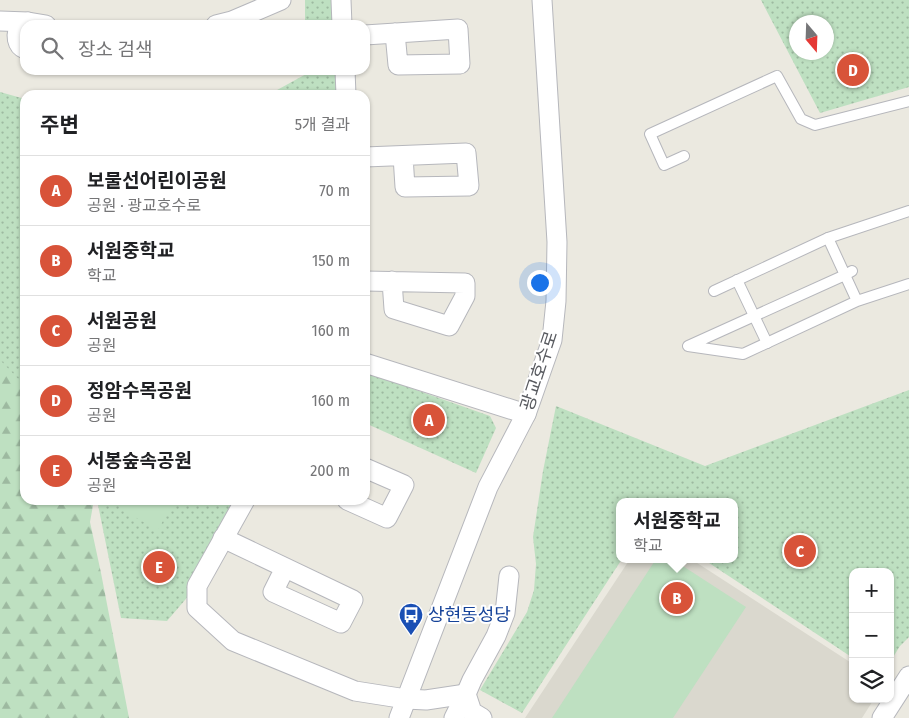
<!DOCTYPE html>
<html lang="ko">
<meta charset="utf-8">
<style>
:root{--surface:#fff;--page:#f6f6f6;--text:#202124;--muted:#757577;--line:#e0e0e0;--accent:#d85339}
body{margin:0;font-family:"Fira Sans Condensed","Noto Sans KR",sans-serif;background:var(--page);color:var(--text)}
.controls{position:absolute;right:15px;bottom:15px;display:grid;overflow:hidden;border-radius:10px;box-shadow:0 1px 4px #0004}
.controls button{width:45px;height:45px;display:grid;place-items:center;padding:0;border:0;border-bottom:1px solid var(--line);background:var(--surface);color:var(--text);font:25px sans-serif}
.compass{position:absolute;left:789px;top:15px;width:45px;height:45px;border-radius:50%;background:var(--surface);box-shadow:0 1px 4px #0004;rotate:161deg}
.you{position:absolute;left:539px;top:282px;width:18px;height:18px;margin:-12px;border:4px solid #fff;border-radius:50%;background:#1a73e8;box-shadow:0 0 0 8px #1a73e833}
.badge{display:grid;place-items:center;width:32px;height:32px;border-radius:50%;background:var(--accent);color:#fff;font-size:16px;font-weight:700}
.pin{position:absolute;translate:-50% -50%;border:2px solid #fff;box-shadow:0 1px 5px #0006}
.popup{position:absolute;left:616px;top:498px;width:122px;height:65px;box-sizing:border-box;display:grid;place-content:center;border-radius:10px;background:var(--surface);filter:drop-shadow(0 1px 4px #0005);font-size:16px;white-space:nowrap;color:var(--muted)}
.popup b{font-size:19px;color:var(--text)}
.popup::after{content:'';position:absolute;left:50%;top:100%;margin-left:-10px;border:10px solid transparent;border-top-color:var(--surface)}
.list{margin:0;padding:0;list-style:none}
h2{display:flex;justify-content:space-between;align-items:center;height:65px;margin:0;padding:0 20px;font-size:21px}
h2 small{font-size:16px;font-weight:400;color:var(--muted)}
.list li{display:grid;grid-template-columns:32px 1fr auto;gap:15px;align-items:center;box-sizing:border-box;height:70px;padding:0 20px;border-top:1px solid var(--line)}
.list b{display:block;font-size:19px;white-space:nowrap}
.list p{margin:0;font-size:16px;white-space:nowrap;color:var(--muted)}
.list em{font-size:16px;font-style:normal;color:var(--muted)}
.icon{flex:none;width:28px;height:28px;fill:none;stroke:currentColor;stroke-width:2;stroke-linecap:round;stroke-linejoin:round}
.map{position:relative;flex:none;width:909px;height:718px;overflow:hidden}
.search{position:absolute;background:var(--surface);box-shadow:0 1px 4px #0004;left:20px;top:20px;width:350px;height:55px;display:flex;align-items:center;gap:12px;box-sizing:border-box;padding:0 18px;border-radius:15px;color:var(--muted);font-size:19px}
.panel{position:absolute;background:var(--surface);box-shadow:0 1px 4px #0004;left:20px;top:90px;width:350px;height:415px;border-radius:15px}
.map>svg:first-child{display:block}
.education{fill:#dad8ce}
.forest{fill:url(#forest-firs)}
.park{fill:url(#park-dots);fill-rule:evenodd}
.garden{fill:#bee0c1}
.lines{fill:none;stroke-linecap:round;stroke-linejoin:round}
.lane-casing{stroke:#b6b7bc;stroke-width:12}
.street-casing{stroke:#b6b7bc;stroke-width:21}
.lane{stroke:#fff;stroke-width:10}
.street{stroke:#fff;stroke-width:19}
.labels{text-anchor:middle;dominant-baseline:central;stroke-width:4;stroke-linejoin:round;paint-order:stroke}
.street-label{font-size:18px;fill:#595b60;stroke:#fff}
.transit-label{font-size:18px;fill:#164399;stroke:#fff;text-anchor:start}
</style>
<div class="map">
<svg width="909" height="718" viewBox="0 0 909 718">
<defs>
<pattern id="forest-firs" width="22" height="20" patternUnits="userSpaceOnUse" patternTransform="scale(1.25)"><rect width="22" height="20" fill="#bee0c1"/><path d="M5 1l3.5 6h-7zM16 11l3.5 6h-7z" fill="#9db9a0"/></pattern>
<pattern id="park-dots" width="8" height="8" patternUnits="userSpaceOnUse" patternTransform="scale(1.25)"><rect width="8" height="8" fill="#bee0c1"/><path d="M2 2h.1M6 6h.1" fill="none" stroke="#9db9a0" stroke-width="1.8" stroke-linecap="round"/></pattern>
</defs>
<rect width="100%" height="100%" fill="#ebe9e0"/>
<path class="education" d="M630,559H691L853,664V699H874L862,718H525Z"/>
<path class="forest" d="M0,115L25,118V500H94L90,522L101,573L129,718H0Z"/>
<g class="park">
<path d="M305,0H341L342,25H305Z"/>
<path d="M761,0H909V87L820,113ZM826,22V52H796V22Z"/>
<path d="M308,70H345L347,95H268L308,73Z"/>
<path d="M0,92L25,99V386L0,360Z"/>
<path d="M365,372L490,416L496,428L476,473L365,423Z"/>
<path d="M909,390V637L900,646L890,662V572H853V658L703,559H734V502H620V559H622L522,713L480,690L527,612L534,590L536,564L533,537L543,471L556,406L705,466Z"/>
<path d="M97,500H245L197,586L167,621L121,618Z"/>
</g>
<g class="garden">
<path d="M125,500H174L158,530L120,509Z"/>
<path d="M656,559H672L746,607L673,718H552Z"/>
</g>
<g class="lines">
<defs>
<g id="lane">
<path d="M684,156L664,165L650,134L777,76L801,119L815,125L909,101"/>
<path d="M828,238L845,275L852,271"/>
<path d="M737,280L767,343"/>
<path d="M714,291L828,238L909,211"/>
<path d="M857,301L845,275L688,346L743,354L857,301L909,284"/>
</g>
<g id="street">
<path d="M341,0L342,25"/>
<path d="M0,21L28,22L46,25"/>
<path d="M216,25L232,21L281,0"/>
<path d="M365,35L458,29L460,64L398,65L395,33"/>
<path d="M25,49C17,46 14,34 21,27C23,25 25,24 28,22"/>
<path d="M345,70L346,95"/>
<path d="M365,157L466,153L469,186L405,187L403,156"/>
<path d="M365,281L465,283V296L449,326L394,309L392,281"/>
<path d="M365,363L526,414"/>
<path d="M245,500L197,586V608L233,641L355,691L406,699L426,700L466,694L472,712L482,718"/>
<path d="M347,500L387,518L404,485L365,468"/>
<path d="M223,538L353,600L341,623L273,592L285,568"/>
<path d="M399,718L488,487L526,414L552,340L556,301L557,242L542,0"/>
<path d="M454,718L466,694L472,680L496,636L505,613L509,576"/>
<path d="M882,718L909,676"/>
</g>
</defs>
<use href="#lane" class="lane-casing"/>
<use href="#street" class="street-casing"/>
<use href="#lane" class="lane"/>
<use href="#street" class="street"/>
</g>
<defs>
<symbol id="bus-pin" viewBox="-11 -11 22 30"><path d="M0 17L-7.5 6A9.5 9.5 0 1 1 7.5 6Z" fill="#1a4fb4" stroke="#fff"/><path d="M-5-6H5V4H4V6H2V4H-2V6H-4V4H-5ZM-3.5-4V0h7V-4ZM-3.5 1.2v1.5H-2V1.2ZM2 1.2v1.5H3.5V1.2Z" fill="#fff"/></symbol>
</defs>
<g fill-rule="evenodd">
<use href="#bus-pin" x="397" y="601" width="28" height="38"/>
</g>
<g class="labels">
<g class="street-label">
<text transform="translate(539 371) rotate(-72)">광교호수로</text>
</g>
<g class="transit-label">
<text x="428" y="615">상현동성당</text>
</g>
</g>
</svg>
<div class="controls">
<button>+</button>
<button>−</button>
<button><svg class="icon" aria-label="layers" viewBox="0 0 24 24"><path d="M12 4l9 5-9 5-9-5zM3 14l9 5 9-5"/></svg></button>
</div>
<svg class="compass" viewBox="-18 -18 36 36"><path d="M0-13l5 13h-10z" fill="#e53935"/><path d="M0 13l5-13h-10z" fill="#757577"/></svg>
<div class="you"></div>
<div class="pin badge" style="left:429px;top:420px">A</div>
<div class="pin badge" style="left:677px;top:598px">B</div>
<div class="popup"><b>서원중학교</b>학교</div>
<div class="pin badge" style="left:800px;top:551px">C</div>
<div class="pin badge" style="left:853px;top:70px">D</div>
<div class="pin badge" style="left:159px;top:567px">E</div>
<div class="search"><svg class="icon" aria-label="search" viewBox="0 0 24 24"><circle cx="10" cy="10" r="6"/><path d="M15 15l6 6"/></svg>장소 검색</div>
<section class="panel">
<h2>주변<small>5개 결과</small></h2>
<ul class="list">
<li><span class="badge">A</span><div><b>보물선어린이공원</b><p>공원 · 광교호수로</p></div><em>70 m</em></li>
<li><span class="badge">B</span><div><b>서원중학교</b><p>학교</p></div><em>150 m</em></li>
<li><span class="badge">C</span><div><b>서원공원</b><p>공원</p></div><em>160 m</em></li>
<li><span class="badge">D</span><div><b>정암수목공원</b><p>공원</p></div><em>160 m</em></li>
<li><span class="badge">E</span><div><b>서봉숲속공원</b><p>공원</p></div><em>200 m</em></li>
</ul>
</section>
</div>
